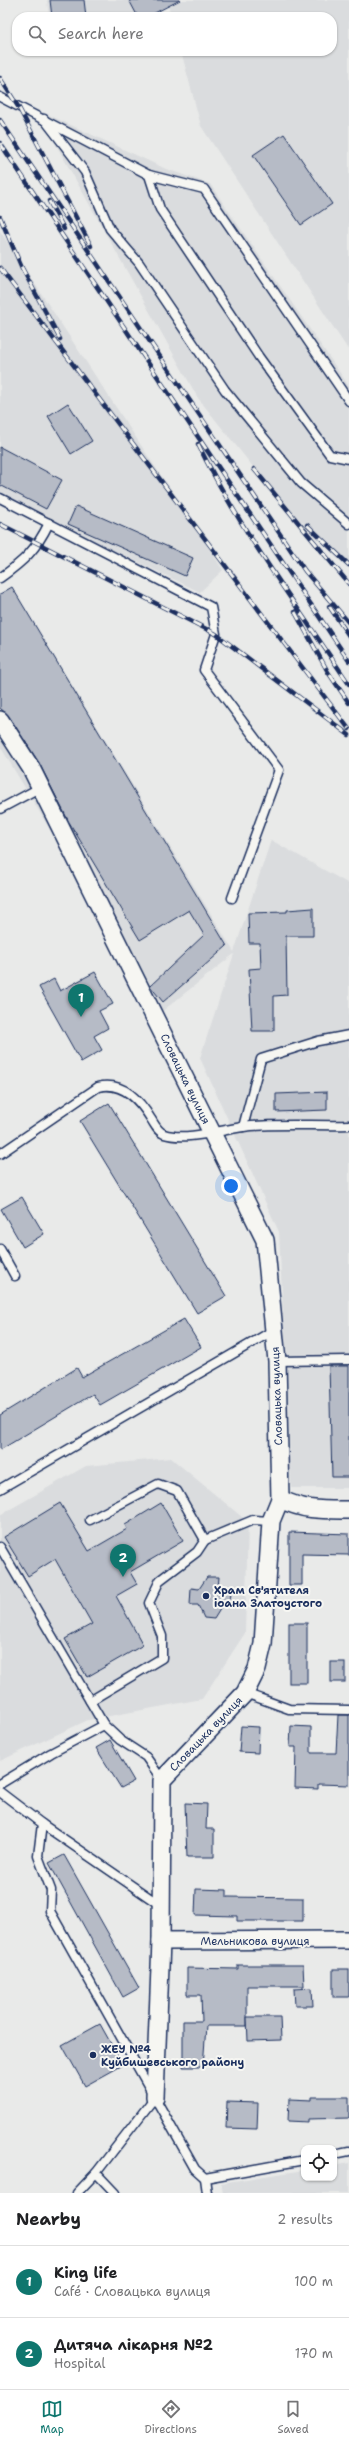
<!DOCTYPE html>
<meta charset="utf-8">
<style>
:root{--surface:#fff;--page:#f2f2f2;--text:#202124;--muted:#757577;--line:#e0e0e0;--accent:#0f766e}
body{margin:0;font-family:"Shantell Sans",sans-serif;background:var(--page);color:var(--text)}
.controls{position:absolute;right:12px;bottom:12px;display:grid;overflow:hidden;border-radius:8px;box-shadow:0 1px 3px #0004}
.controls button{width:36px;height:36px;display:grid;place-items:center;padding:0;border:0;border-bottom:1px solid var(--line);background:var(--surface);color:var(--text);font:20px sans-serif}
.you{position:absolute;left:231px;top:1186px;width:14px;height:14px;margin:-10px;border:3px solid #fff;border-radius:50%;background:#1a73e8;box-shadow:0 0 0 6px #1a73e833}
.badge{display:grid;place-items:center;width:26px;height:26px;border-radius:50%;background:var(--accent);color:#fff;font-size:13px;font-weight:700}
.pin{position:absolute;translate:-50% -33px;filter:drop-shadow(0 1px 2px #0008)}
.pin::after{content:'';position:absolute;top:21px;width:14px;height:12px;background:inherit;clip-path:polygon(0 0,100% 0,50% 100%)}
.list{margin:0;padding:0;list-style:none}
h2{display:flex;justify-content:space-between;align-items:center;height:52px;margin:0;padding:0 16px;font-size:17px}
h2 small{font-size:13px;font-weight:400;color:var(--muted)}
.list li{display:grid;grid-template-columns:26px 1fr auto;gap:12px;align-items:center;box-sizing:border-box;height:72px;padding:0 16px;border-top:1px solid var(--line)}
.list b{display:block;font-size:15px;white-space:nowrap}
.list p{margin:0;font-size:13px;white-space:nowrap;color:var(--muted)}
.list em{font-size:13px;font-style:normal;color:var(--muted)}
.icon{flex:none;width:22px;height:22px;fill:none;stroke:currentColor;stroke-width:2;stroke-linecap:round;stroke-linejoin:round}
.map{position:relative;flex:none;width:349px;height:2193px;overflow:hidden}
.search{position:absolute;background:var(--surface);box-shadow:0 1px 3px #0004;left:12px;right:12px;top:12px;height:44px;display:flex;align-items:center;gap:10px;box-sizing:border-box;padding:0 14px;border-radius:16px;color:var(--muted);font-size:15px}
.sheet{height:196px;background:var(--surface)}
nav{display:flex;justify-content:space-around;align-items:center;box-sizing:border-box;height:56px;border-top:1px solid var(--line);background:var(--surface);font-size:11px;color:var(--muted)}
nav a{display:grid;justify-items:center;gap:2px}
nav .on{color:var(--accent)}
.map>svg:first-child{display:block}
.built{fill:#dadcde}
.building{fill:#b6bbc6;stroke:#1b2f5e}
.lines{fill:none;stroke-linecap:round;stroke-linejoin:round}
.lane-casing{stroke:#1b2f5e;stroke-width:11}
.street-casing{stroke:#1b2f5e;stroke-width:20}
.lane{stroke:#f6f6f2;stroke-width:8}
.street{stroke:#f6f6f2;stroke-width:17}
.rail-casing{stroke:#1b2f5e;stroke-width:4.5}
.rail{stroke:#f6f6f2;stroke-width:3;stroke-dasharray:9;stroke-linecap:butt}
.poi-dot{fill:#1b2f5e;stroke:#f6f6f2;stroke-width:1.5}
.labels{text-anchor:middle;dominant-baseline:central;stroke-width:4;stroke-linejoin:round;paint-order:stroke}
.street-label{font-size:11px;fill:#1b2f5e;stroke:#f6f6f2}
.poi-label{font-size:11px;font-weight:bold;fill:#1b2f5e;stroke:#f6f6f2;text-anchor:start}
</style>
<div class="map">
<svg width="349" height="2193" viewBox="0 0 349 2193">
<rect width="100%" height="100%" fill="#e9eae9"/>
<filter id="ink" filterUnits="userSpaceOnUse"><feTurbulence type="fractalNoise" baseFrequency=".025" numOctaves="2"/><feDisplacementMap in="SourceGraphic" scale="8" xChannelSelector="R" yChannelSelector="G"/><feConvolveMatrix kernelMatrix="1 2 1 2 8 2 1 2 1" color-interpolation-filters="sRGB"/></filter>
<g filter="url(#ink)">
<g class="built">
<path d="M47,0H158L163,17H49Z"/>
<path d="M167,0H349V351L201,126L181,51H332V17H171Z"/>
<path d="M36,109L166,169L210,184L349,386V563L286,508L198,398Z"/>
<path d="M0,231L223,570L200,592L0,495Z"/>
<path d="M12,587L234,952L271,840L349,884V1488H291L279,1232L200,1058L234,954L160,1013L0,746V594Z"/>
<path d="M171,1458L248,1522L245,1633L202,1699L88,1720L0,1761V1515L86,1466Z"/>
<path d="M349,2163V2193H223L221,2183L304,2170V2178H334V2166Z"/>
</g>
<g class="building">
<path d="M50,0H84L86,17H52Z"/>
<path d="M129,0H180L147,17H138Z"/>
<path d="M284,134L332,204L301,225L253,155Z"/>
<path d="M68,403L92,441L71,454L48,416Z"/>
<path d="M0,447L62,480L46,509L0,485Z"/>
<path d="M76,506L193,558L185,576L68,524Z"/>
<path d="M12,587L227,946L163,1002L150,986L204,935L189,910L140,940L69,822L39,763L8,715L0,708V594Z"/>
<path d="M313,908V936H286L287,995L274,996V1031H252L249,969L261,968L260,943H249L248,913L287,912V910Z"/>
<path d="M95,972L113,1004L99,1011L108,1028L94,1036L102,1050L81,1062L39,987L54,979L60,991Z"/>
<path d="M327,1092V1110L276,1112V1094Z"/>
<path d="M109,1103L226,1296L197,1313L80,1121Z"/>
<path d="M22,1197L44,1234L23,1247L1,1209Z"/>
<path d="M184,1319L201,1347L100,1405L93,1394L0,1450V1415L77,1368L82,1377Z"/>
<path d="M329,1366H349V1477H332Z"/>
<path d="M60,1503L89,1551L127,1529L125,1525L161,1503L183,1541L130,1572L137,1584L116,1596L143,1645L87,1677L65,1639L92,1624L55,1559L28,1576L4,1537Z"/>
<path d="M289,1532L349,1534V1555L302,1554V1585H289Z"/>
<path d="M207,1577H219L218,1589L231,1590L230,1607L222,1606L214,1619L204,1618L198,1605H190L191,1588L199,1589Z"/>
<rect x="289" y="1623" width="18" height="60"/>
<rect x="331" y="1662" width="14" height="20"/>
<path d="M338,1715H349V1785L318,1784V1789L295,1788L296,1747H290L291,1726L311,1727V1753H336Z"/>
<path d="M241,1726L259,1727L258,1753L239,1752Z"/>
<path d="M110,1740L134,1781L121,1788L96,1748Z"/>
<path d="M185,1803L207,1804L206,1829H214V1857H187Z"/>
<path d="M64,1855L139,1988L123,1997L49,1863Z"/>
<path d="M196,1889L227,1890V1897L303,1898V1921H237V1916L195,1915Z"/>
<path d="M238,1965H303L304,1986H247V2026H206L203,2067H183V2021H202L201,1995H187V1968L238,1969Z"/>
<rect x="333" y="1969" width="16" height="28"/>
<path d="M312,1988L313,2006H295L294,1989Z"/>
<path d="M247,2017H280L281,2040L248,2041Z"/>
<path d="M100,2024L123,2065L85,2086L62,2045Z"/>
<path d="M312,2097H349V2118L308,2119V2122L288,2121L289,2099L312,2100Z"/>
<path d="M227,2102L258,2103L257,2129L226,2128Z"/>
</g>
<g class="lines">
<defs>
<g id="lane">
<path d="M0,97L149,175L204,189L349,401"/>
<path d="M44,119L85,172L110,229L139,263L225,390L301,483L349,524"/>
<path d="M149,175L160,209L259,357L330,455L349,459"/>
<path d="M0,498L211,607L216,634L204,670L279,770L232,898"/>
<path d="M0,578C24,561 36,550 49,523"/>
<path d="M0,809L41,787"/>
<path d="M243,1127L261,1059L318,1041L349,1035"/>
<path d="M0,1154L98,1087C122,1081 139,1099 151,1119C155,1125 157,1131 164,1134C186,1141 221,1130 243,1127C277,1123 314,1126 349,1125"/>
<path d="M0,1249L15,1276"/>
<path d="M277,1361L349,1360"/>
<path d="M0,1489L274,1330"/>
<path d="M90,1520L158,1484L177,1491L205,1540L253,1520L271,1521"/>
<path d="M0,1547L104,1725L120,1740L146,1757L162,1780"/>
<path d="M245,1693L289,1709L349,1710"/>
<path d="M90,1701L162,1658V1636L149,1603L160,1580L197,1552L205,1540"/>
<path d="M0,1784L51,1753L104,1725"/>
<path d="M0,1792L42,1824L38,1856L51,1890L50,1911L195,2169L205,2178L304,2160"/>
<path d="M42,1824L160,1905"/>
<path d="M334,2154L349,2151"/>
<path d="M96,2173L115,2193"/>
<path d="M205,2178L207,2193"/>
<path d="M77,2193L96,2173L155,2097"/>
</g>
<g id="street">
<path d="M0,720L31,768L265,1240L277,1361L280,1499L271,1521L263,1644L257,1669L245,1693L162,1780L161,1941L155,2097"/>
<path d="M280,1499C305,1511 322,1510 349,1510"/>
<path d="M161,1941L349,1940"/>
</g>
</defs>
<use href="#lane" class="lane-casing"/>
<use href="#street" class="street-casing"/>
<use href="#lane" class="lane"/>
<use href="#street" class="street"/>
<defs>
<g id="rail">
<path d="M0,78L19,108L91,246"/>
<path d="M0,120L305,571L349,623"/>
<path d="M0,143L349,661"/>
<path d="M49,201L64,229"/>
<path d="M0,217L22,268L60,339"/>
<path d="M0,268L349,729"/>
<path d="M198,444C239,529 297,606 349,684"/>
<path d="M254,469L349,584"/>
<path d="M0,524L216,634L349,735"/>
<path d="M307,525L349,565"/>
<path d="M329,606L349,636"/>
<path d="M295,612L328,672L349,703"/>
</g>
</defs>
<use href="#rail" class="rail-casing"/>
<use href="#rail" class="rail"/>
</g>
</g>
<g class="poi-dot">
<circle cx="206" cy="1596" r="4"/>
<circle cx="93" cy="2055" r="4"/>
</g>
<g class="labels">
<g class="street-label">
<text transform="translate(185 1079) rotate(64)">Словацька вулиця</text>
<text transform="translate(277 1396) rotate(-92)">Словацька вулиця</text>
<text transform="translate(206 1734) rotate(-46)">Словацька вулиця</text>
<text x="255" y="1941">Мельникова вулиця</text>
</g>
<g class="poi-label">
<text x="214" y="1590">Храм Св'ятителя<tspan x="214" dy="13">іоана Златоустого</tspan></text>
<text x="101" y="2049">ЖЕУ №4<tspan x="101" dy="13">Куйбишевського району</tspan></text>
</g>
</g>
</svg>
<div class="controls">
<button><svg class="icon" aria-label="locate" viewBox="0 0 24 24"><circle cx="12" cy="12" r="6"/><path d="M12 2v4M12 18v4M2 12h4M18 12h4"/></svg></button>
</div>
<div class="you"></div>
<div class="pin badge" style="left:81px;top:1017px">1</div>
<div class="pin badge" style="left:123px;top:1577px">2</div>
<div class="search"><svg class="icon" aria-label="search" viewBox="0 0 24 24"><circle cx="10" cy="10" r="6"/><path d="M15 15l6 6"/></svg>Search here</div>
</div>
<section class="sheet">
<h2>Nearby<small>2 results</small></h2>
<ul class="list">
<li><span class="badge">1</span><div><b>King life</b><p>Café · Словацька вулиця</p></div><em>100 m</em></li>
<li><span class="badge">2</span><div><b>Дитяча лікарня №2</b><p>Hospital</p></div><em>170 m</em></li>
</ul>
</section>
<nav>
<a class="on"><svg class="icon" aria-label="map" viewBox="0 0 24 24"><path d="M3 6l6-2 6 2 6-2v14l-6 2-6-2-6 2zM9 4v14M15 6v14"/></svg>Map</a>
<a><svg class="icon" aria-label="directions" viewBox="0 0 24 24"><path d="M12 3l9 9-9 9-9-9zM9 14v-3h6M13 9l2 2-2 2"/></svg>Directions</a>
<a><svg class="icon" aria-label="saved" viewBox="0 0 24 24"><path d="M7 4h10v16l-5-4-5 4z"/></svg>Saved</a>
</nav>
